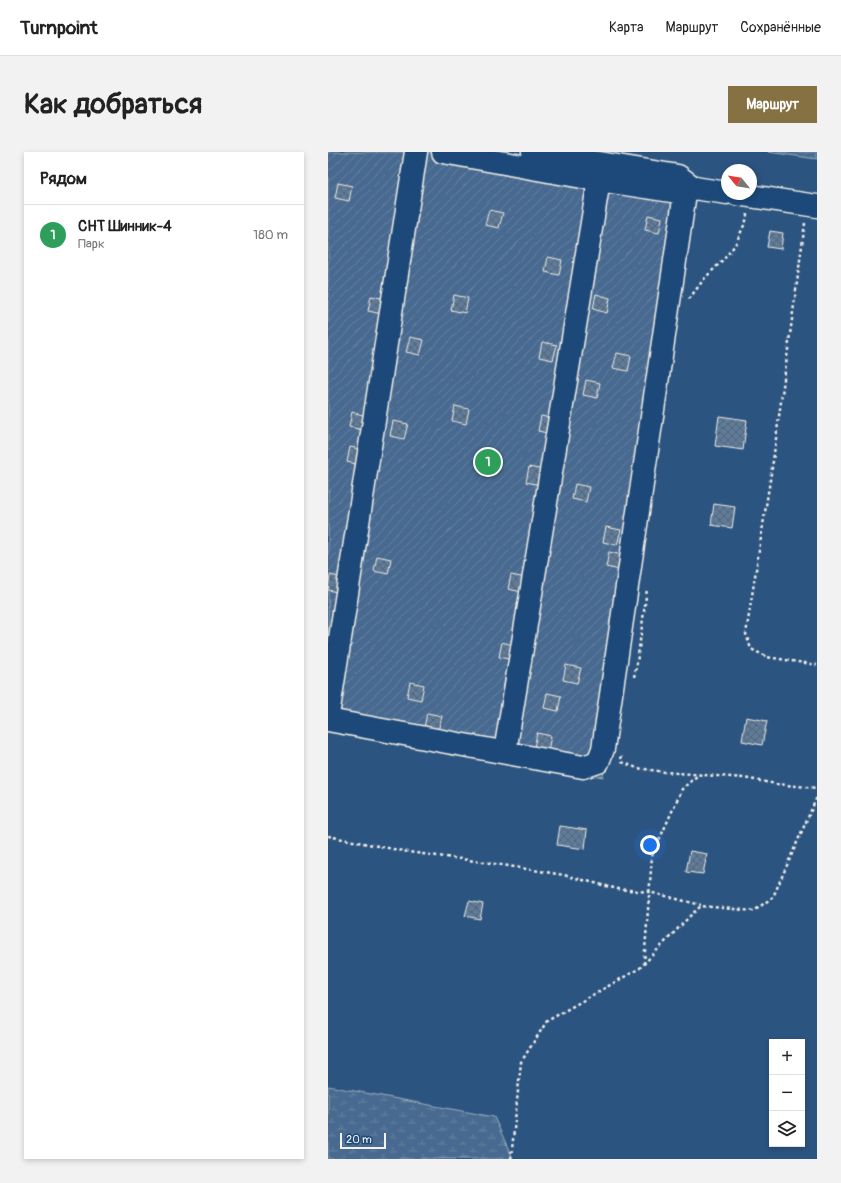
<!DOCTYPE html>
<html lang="ru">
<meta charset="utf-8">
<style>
:root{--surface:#fff;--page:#f2f2f2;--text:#222;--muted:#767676;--line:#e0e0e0;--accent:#857141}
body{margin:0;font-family:Pangolin,sans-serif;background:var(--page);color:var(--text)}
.controls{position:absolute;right:12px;bottom:12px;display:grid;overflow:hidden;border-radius:0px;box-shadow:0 2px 6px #0003}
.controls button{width:36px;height:36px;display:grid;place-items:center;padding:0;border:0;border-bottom:1px solid var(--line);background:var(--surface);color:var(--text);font:20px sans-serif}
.compass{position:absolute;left:393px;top:12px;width:36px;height:36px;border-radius:50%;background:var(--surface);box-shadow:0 2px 6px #0003;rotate:300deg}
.scale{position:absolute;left:12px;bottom:10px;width:46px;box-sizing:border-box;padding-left:4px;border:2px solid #f4f1e8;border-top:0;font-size:11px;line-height:14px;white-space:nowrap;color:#f4f1e8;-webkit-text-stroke:3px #1f4a7a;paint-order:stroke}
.you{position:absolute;left:322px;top:693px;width:14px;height:14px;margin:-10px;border:3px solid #fff;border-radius:50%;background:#1a73e8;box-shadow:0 0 0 6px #1a73e833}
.badge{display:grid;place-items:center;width:26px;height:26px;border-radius:50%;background:var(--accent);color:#fff;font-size:13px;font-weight:700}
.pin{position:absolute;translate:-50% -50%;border:2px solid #fff;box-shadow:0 1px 4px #0006}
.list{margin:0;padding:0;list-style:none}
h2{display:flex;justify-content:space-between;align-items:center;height:52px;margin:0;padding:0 16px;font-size:17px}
h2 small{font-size:13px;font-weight:400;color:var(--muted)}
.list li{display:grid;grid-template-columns:26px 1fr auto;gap:12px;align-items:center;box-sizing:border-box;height:60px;padding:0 16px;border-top:1px solid var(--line)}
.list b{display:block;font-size:15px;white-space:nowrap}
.list p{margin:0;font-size:13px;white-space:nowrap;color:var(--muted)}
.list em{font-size:13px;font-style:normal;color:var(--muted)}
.icon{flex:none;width:22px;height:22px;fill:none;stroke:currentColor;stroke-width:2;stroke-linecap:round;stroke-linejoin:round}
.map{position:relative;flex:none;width:489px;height:1007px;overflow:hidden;border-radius:0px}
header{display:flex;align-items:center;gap:24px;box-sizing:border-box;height:56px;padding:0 20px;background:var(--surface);border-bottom:1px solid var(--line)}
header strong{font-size:19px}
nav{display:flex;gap:22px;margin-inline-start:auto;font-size:14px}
.intro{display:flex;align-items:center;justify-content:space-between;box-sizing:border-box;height:96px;padding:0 24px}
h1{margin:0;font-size:28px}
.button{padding:10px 18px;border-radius:0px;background:var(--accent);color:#fff;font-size:14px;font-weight:700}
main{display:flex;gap:24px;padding:0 24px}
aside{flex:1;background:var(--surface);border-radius:0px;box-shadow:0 2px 6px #0003}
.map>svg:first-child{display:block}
.wetland{fill:url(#wetland-marsh);stroke:#9eaebc}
.garden{fill:url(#garden-furrows);stroke:#9eaebc}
.building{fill:url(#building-cross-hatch);stroke:#f4f1e8}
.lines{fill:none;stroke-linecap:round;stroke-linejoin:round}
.minor-casing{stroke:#f4f1e8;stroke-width:25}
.path{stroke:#f4f1e8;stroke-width:2.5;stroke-dasharray:3 3;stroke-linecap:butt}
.minor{stroke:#1f4a7a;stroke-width:22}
</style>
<header>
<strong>Turnpoint</strong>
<nav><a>Карта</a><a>Маршрут</a><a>Сохранённые</a></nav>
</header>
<div class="intro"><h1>Как добраться</h1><a class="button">Маршрут</a></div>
<main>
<aside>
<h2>Рядом<small></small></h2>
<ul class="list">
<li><span class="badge" style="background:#2e9e5b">1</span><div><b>СНТ Шинник-4</b><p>Парк</p></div><em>180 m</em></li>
</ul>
</aside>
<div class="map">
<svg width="489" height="1007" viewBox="0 0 489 1007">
<defs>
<pattern id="wetland-marsh" width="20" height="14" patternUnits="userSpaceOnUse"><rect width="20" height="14" fill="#496b90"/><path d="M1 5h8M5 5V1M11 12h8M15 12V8" fill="none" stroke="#6481a0"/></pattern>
<pattern id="garden-furrows" width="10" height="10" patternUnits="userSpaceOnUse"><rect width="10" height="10" fill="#496b90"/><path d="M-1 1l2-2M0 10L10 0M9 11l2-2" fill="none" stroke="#6481a0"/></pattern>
<pattern id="building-cross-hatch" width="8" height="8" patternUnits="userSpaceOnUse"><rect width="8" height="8" fill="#5e7b9a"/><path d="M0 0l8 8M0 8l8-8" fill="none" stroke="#556474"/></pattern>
</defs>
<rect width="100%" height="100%" fill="#2c5481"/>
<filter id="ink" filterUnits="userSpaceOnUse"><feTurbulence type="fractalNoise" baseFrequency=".025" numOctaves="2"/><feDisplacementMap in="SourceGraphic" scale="8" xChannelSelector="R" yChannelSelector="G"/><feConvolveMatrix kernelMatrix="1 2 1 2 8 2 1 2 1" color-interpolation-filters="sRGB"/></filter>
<g filter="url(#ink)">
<path class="wetland" d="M0,934L166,965L185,1007H0Z"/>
<g class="garden">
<path d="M0,0H124L357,41L275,625L0,579Z"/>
<path d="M440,0H489V7Z"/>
</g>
<g class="building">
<path d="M10,31L24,34L21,49L7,46Z"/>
<path d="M161,58L175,61L171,76L157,73Z"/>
<path d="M320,63L334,66L331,81L317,78Z"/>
<path d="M442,79L455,81L453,97L439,95Z"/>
<path d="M220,105L234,108L231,123L217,120Z"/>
<path d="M268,142L282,146L279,161L265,157Z"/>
<path d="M126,143L140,146L137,161L123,158Z"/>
<path d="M43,144L58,147L54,162L40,159Z"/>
<path d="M82,185L96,188L92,203L78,200Z"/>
<path d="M214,190L229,193L225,208L211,205Z"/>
<path d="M289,201L303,204L300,219L285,216Z"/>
<path d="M258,228L272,231L269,246L255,243Z"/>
<path d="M127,254L141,257L138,272L124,269Z"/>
<path d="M24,260L38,264L35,278L21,275Z"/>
<path d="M213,264L227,267L224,282L210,279Z"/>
<path d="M391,264L419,268L415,298L387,294Z"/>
<path d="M65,269L80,272L76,287L62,284Z"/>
<path d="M22,295L36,298L33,313L19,310Z"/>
<path d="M201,315L215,318L212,333L198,330Z"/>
<path d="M247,332L261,335L258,350L244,347Z"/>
<path d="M386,352L407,355L404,376L383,373Z"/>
<path d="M278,375L293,378L289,393L275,390Z"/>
<path d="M281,400L295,403L292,418L278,415Z"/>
<path d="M49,404L63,407L60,422L46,419Z"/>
<path d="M2,423L16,426L13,441L0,438Z"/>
<path d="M183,423L198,426L194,440L180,437Z"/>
<path d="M174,490L188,494L185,508L171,505Z"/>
<path d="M238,513L253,516L249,531L235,528Z"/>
<path d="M82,530L96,533L93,548L79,545Z"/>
<path d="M219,541L233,544L230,559L216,556Z"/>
<path d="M99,561L114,564L110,579L96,576Z"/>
<path d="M418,565L439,569L434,593L414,589Z"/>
<path d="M209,581L223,584L220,599L206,596Z"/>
<path d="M232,674L259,678L257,697L229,693Z"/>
<path d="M362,699L379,702L375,722L358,720Z"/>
<path d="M141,749L155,752L152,767L137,764Z"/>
</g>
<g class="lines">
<defs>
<g id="minor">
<path d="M115,0L271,28L357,41L366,36L399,41"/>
<path d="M205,0L350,24L366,36"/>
<path d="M408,42L489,54"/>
<path d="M0,563L88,0"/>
<path d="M0,568L255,615L270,610L275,597L357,41"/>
<path d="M177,600L271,28"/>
</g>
</defs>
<use href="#minor" class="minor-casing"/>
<g class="path">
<path d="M477,71L445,309L418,482L423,497L439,505L489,513"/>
<path d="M361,147L376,127L396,107L407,93L418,69L419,62"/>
<path d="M306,525L309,511L319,437"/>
<path d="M293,604L294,610L309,616L337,620L416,626L448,632L489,636"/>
<path d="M0,684L80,700L155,710L236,723L290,737L321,740L373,753"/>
<path d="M316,812L324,704L354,637L370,623"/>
<path d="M183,1007L193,910L219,869L312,816L363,763L373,754L426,759L445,745L489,645"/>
</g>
<use href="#minor" class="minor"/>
</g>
</g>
</svg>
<div class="controls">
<button>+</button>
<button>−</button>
<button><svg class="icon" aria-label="layers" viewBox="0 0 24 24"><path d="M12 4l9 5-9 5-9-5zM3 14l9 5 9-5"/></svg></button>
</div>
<svg class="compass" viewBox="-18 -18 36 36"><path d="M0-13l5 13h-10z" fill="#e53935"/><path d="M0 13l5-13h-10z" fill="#767676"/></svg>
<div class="scale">20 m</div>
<div class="you"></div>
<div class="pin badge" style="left:160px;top:310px;background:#2e9e5b">1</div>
</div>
</main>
